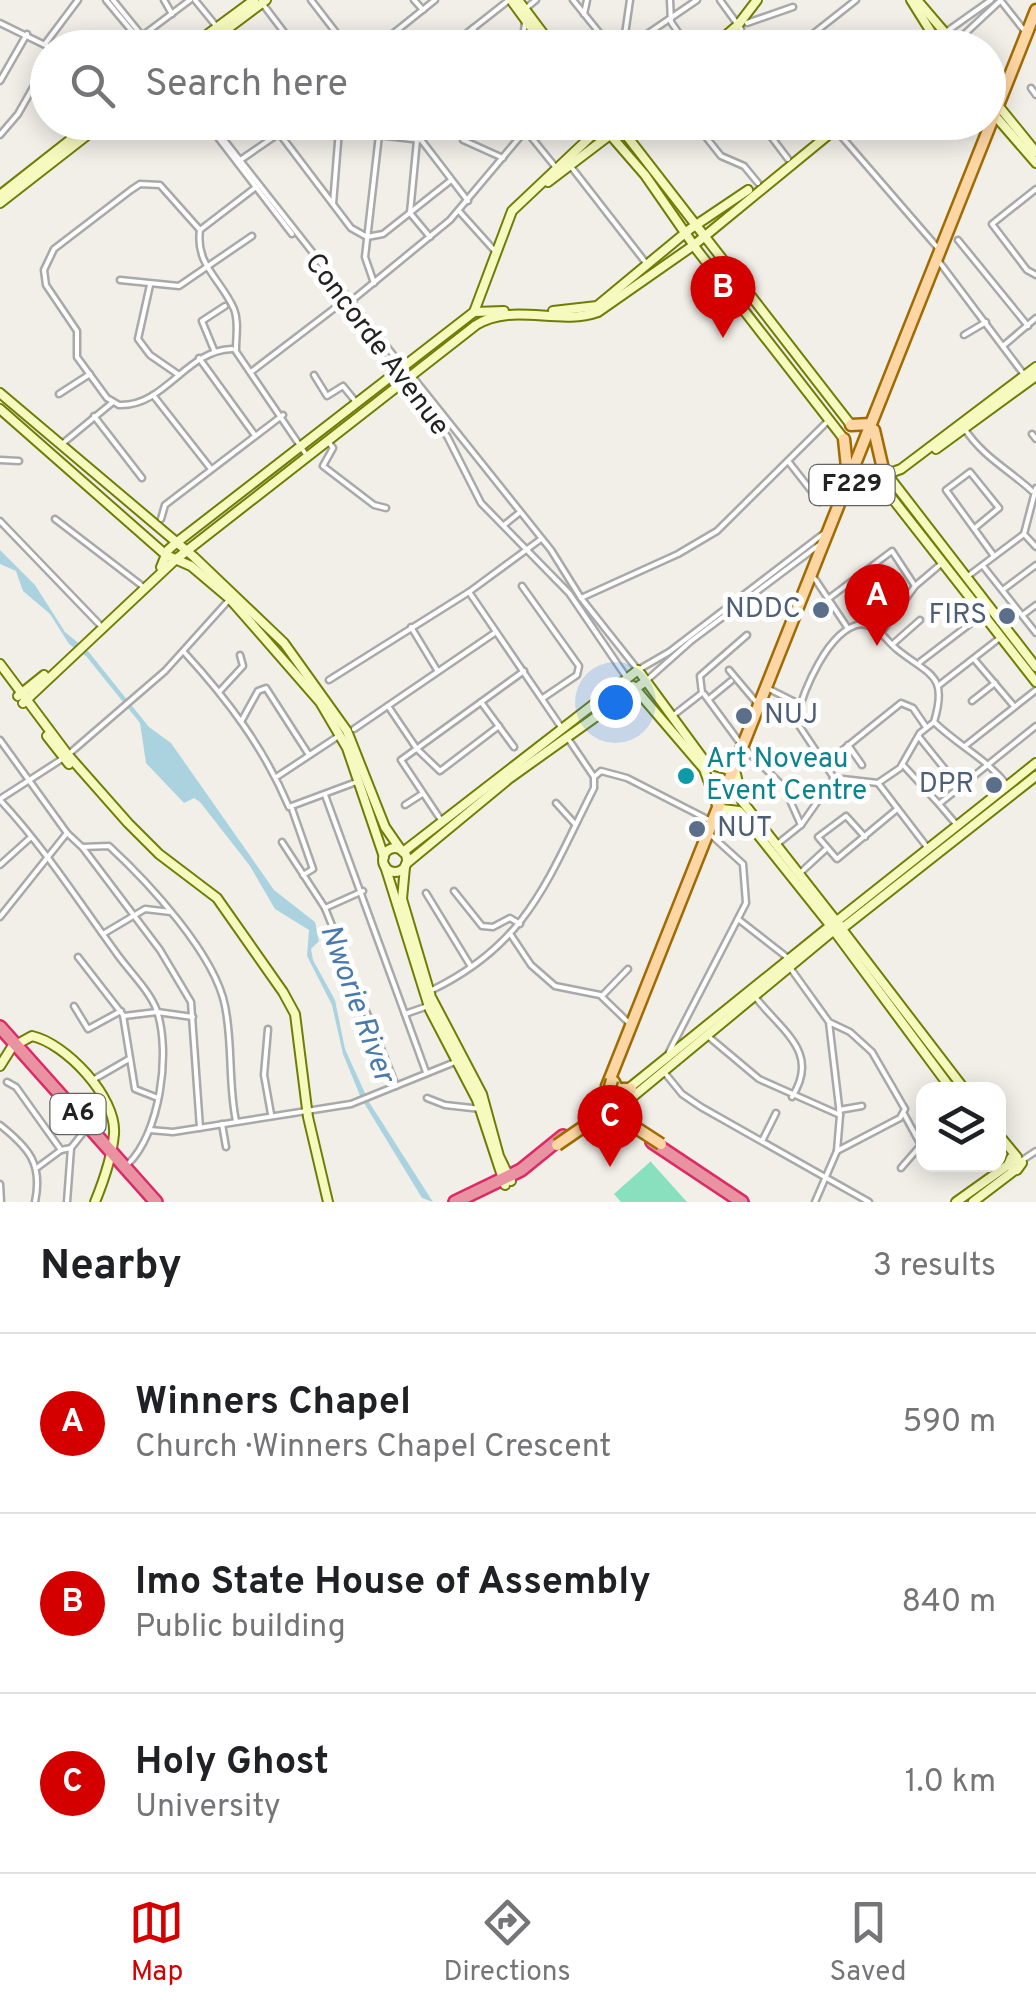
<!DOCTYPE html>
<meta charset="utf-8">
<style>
:root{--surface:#fff;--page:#f2f2f2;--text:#202124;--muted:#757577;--line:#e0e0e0;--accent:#d40000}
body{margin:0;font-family:Overpass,sans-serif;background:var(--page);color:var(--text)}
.controls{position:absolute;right:30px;bottom:30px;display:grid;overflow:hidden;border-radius:20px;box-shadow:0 5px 25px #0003}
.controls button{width:90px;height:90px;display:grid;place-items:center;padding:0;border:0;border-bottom:2px solid var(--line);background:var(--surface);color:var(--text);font:50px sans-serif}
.you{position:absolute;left:615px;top:702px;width:35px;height:35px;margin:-25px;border:8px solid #fff;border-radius:50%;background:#1a73e8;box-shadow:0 0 0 15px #1a73e833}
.badge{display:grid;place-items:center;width:65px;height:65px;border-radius:50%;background:var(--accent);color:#fff;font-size:32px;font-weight:700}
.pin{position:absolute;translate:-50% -82px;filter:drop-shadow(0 2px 5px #0008)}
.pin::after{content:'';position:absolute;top:52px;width:35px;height:30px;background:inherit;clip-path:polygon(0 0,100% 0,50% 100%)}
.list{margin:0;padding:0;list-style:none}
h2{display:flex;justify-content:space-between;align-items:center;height:130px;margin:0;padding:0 40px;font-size:42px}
h2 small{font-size:32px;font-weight:400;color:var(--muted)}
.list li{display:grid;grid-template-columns:65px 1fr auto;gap:30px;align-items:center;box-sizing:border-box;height:180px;padding:0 40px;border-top:2px solid var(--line)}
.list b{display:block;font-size:38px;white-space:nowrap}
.list p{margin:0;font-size:32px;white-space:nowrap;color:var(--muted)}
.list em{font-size:32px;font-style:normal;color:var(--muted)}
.icon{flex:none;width:55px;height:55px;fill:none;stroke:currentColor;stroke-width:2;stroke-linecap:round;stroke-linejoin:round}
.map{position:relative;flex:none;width:1036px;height:1202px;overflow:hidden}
.search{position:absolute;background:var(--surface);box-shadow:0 5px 25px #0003;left:30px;right:30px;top:30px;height:110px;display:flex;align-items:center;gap:25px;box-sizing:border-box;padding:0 35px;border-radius:55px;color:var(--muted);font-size:38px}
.sheet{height:670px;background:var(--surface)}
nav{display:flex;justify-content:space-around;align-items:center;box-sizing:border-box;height:140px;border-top:2px solid var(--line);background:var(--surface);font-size:28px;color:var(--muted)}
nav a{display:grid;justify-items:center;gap:5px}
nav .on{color:var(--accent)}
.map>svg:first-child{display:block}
.pitch{fill:#88e0be}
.water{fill:#aad3df}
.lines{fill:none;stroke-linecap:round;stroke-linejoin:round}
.street-casing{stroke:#a9a9a9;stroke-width:9}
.secondary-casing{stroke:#707d05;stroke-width:12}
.primary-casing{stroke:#a06b00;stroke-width:15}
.highway-casing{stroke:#dc2a67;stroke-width:16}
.street{stroke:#fff;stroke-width:4}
.secondary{stroke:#f7fabf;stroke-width:8}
.primary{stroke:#fcd6a4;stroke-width:10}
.highway{stroke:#e892a2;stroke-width:11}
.primary-bridge-casing{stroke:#a06b00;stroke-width:15;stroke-linecap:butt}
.primary-bridge{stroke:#fcd6a4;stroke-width:10}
.service-dot{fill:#5c6f8a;stroke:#fff;stroke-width:4}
.culture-dot{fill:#0f9aa8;stroke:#fff;stroke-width:4}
.labels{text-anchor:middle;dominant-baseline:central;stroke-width:10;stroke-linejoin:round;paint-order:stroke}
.shield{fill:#fff;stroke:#646464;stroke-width:2.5}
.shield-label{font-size:25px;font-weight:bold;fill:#222}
.street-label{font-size:28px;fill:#222;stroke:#fff}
.service-label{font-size:28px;fill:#4e5e75;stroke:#fff;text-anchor:end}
.culture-label{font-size:28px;fill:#0d838f;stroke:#fff;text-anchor:start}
.water-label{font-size:30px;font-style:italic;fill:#4a7aab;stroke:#fff}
</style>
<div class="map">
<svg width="1036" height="1202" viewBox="0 0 1036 1202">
<rect width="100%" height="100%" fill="#f2efe9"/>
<path class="pitch" d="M651,1161V1162L687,1202H621L614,1194Z"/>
<path class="water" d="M0,550L35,585L65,632L88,651L149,727L171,743L274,890L315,922L319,941L311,949L313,960L335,1000L345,1049L369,1102L433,1202L422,1198L361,1098L343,1054L332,1005L307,956L309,930L275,909L250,866L200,802L194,798L184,803L146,763L140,723L86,656L69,644L50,614L23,591L16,571L0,564Z"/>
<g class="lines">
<defs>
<g id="street">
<path d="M106,0L146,48"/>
<path d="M113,0L152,48"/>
<path d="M164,0L172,14"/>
<path d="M195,0L217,27"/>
<path d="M311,0L348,48"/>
<path d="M414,0L423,10"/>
<path d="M573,0L602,36L634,43L697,0"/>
<path d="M670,0L671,22L689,48"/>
<path d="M720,0L741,29"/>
<path d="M1001,1L1023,29"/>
<path d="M262,3L296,48"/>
<path d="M525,9L536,0"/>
<path d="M584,14L587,0"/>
<path d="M0,23L51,48"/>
<path d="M747,23L793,7"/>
<path d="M473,28L482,48"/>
<path d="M946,32L991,0"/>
<path d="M142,36L190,0"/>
<path d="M955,43L1001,0"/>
<path d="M45,44L78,0"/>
<path d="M117,48L134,33"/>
<path d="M244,48L250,41"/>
<path d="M375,48L435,0"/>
<path d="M448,48L509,0"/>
<path d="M522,48L525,22"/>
<path d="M623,48L630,0"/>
<path d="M795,48L856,0"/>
<path d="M0,81L27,34"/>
<path d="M1031,88L1036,95"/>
<path d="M206,122L292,234"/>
<path d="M210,122L402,366"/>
<path d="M471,122L463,140L503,158"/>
<path d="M519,122L557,169"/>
<path d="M694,122L721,156L744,166L758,183"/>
<path d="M760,122L788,159"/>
<path d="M835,129L937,247"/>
<path d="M279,133L351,228L367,237L383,234L450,181"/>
<path d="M0,135L18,114L48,61"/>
<path d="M417,140L410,213L430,237"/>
<path d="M422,141L468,201"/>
<path d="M239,161L291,125L421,140L432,122"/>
<path d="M572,168L646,263"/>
<path d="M1036,189L992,224L1027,270L1036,275"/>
<path d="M333,204L339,130"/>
<path d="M459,211L494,250"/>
<path d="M200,230L160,185L140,184L131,190L54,249L44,270L46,285L77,331V357L107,398L119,405C165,407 186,350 232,349"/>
<path d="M958,240L1028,326"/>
<path d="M940,263L1025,376"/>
<path d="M120,280L179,286L252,236"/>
<path d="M328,281L401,384L447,436L481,503L569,593L627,678"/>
<path d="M374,283L365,257L379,135"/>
<path d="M150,285L138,339L150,355L179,375"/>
<path d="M350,302L450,220L524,132"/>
<path d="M964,335L986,322"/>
<path d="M1003,346L1036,318"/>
<path d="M236,349C236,336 239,321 234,309C221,279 195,265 200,230L256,187"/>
<path d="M214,350L202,321L225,306"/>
<path d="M235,350L307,456"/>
<path d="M199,358L254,434"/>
<path d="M251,372L344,301"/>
<path d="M314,375L327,396L343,386L356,402"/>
<path d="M412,376L551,550L581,598L638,670L669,652L823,534"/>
<path d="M59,394L90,374"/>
<path d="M153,395L211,469"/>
<path d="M94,416L142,478"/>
<path d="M964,428C983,457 1008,469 1032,491"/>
<path d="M1032,434L1036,439"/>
<path d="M327,440L333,448L323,466L374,505L386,508"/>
<path d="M62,444L113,402"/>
<path d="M0,460L19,461"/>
<path d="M788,461L820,502"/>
<path d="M1036,488L1024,534L1036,547"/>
<path d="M55,519L141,585"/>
<path d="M161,519L165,505L283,415"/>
<path d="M0,521L99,624"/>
<path d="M504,525L519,513"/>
<path d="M976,527L999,508L970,472L946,490L994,556"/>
<path d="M983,566L1036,633"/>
<path d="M968,576L1024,534"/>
<path d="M815,579L847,627"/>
<path d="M522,586L579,666L577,675L543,698"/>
<path d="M1004,589L1036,565"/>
<path d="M469,592L561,727"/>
<path d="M581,598L678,554L717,531L829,420"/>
<path d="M828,599L892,551L915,586"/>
<path d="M1024,614L1036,605"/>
<path d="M861,624C882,627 884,640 899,651C931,676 948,675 934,722L920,733L900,768L878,783L834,778L796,721C803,691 828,629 861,624Z"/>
<path d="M411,627L437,670"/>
<path d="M882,631L915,586L941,564"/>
<path d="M894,643L920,620"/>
<path d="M184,652C228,700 264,748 289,807L359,781"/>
<path d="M974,659L1013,705"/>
<path d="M920,662L983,614"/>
<path d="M729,670L756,702"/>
<path d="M329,680L469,592L541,539"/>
<path d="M646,681L691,641L819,545"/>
<path d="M938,686L1001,637"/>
<path d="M771,690L801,705"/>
<path d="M220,691L243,666L240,655"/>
<path d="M704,694L740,743"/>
<path d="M709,699L731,681"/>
<path d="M972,701L995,683"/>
<path d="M481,702L514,747"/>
<path d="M388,706L417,749L440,771L499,726"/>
<path d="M675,714L702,693L700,676L747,635"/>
<path d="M242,720L258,691L266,688L309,755"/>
<path d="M934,722C960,747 985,757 1008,786"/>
<path d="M354,729L496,632"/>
<path d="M919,737L960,788"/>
<path d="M0,740L67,833L0,917"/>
<path d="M569,740L594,777"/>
<path d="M848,745L862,765"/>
<path d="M965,746L1036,690"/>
<path d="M746,750L784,787L801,825"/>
<path d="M70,753L165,671L228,601"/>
<path d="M824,765L901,703L913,708L926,727"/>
<path d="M903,765L939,804"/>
<path d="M278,776L337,737"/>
<path d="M878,783L927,847"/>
<path d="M325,795L426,1072"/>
<path d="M0,799L62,759"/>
<path d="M0,800C44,847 79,902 117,954C129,971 150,991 157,1011C171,1053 160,1133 128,1164"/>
<path d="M556,803L575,824"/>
<path d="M405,805L422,794"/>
<path d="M292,809L313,869L303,875"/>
<path d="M441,820L401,760L524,671"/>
<path d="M956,824L939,804L1036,726"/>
<path d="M67,833L82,847L109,846C148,882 215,954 225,1006C233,1044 228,1083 236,1121"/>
<path d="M865,837L846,816L818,837L837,859L896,810"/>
<path d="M282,842L325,908"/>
<path d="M776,845L801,825L834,778"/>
<path d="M83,848L160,950L191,1002L200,1128"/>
<path d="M0,865L30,838"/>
<path d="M799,874L825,850"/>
<path d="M363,891L325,908L396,1086"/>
<path d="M454,891L482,926L493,927L510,918L520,924"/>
<path d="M426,893L470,965"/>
<path d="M738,919L788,958"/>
<path d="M103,934L145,909L171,912"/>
<path d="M511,935L531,965L555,986L600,995L629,1023"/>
<path d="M78,957L123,1015L135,1089L158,1098"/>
<path d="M791,969L829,1022L850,1032L872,1052L905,1109L900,1118L837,1151L840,1115L829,1022"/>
<path d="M432,990C529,943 548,878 594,788V777L601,771L627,778L709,820"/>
<path d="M602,996L628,969"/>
<path d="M756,998C784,1033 820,1053 792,1097"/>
<path d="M74,1006L88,1029L121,1011"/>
<path d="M405,1014L428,1006"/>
<path d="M124,1016L157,1012L193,1017"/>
<path d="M268,1029L264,1075L271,1114"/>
<path d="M709,1037L759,1079L840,1115"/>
<path d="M669,1052L746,903L743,864L711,835"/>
<path d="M664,1072L682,1094L701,1107L869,1202"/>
<path d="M91,1081L129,1059"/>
<path d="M7,1082L16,1087L61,1150"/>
<path d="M427,1098L445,1105L481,1109"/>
<path d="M839,1110L862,1106"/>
<path d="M222,1124L226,1147"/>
<path d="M0,1125C29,1148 43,1164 35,1202"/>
<path d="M150,1130L173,1132L351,1104L455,1062"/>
<path d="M763,1139L776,1113"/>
<path d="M1021,1161L1036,1151"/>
<path d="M38,1167L61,1150L71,1148"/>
<path d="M901,1168L921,1145L904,1114"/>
<path d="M0,1184L1,1202"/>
<path d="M67,1202L71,1148L86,1129"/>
<path d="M815,1202L837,1151"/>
</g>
<g id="secondary">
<path d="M511,0L546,48"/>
<path d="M518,0L554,48"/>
<path d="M911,0L941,48"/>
<path d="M917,0L958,48"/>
<path d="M189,48L254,0"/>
<path d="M202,48L266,0"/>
<path d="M711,48L738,25L757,0"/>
<path d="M988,88L999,102"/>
<path d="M1001,109L1036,152"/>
<path d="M997,118L1036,163"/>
<path d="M599,122L645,175L697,250L844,439"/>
<path d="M616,122L851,425"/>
<path d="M548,182L627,122"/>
<path d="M0,195L93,122"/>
<path d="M0,203L104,122"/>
<path d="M553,311L597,306L690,229L748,190"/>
<path d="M474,312L504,311"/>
<path d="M0,393L194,557L284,643L347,731L385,827L401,850"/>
<path d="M0,409L166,555L191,566L230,599L320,702L347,748L384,857"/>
<path d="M936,449L1036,376"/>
<path d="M883,469L1036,667"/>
<path d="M887,474L901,469L1036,367"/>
<path d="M881,484L1036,682"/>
<path d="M161,567L168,550L176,543L474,312L512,211L606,122"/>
<path d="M0,664L68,755L128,823L159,854L217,898L283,992L295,1014L308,1117L328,1202"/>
<path d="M633,686L704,769L718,808"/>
<path d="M18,696L44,675"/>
<path d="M23,703L175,560L476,325C512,302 559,326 598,312L694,245L844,122"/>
<path d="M47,736L69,764"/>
<path d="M736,774L742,801L836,921"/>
<path d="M722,809L739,811L830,925"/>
<circle cx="395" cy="860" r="12"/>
<path d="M403,852L638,670L707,764L733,771"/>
<path d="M406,864L510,778L646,681"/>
<path d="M385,866L430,1010L477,1100L505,1185"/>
<path d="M405,867L402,899L431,997L482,1094L499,1156L511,1181"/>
<path d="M837,921L1036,763"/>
<path d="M841,926L836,921L830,926L839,931L1036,776"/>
<path d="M841,928L965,1090"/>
<path d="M835,932L952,1090"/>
<path d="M0,1066L12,1047L32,1036C65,1043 117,1097 114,1134C112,1158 104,1180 95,1202"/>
<path d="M618,1097L830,926"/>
<path d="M629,1100L833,931"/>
<path d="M998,1134L1017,1157"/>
<path d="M956,1202L1008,1165L1011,1158L1022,1163L1017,1170L1008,1165"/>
<path d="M973,1202L1015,1170"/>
</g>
<g id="primary">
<path d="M851,425L871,424"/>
<path d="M874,430L883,469"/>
<path d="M844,439L848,477"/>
<path d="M850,490L881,484"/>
<path d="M614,1082L617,1089H631"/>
<path d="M607,1086L1036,10"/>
</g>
<g id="highway">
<path d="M0,1027L156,1202"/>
<path d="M629,1100L624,1112L630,1118"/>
<path d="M603,1103L606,1120L633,1128"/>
<path d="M652,1142L742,1202"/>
<path d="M455,1202L521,1170L563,1136"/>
</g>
</defs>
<use href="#street" class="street-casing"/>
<use href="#secondary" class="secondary-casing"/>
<use href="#primary" class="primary-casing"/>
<use href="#highway" class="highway-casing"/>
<use href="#street" class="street"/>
<use href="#secondary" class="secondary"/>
<use href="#primary" class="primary"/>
<use href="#highway" class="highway"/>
<defs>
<g id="primary-bridge">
<path d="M612,1093L624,1120L661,1144"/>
<path d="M557,1145L602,1114L612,1080"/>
</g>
</defs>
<use href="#primary-bridge" class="primary-bridge-casing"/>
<use href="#primary-bridge" class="primary-bridge"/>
</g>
<g class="service-dot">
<circle cx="821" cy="610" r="10"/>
<circle cx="1007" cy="616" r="10"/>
<circle cx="744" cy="716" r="10"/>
<circle cx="994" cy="785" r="10"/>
<circle cx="697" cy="829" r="10"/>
</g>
<circle class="culture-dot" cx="686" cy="776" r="10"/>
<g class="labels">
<g class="shield">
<rect x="809.5" y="465" width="85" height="40" rx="8"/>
<rect x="50.5" y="1094" width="55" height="40" rx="8"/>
</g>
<g class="shield-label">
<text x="852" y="485">F229</text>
<text x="78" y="1114">A6</text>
</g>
<g class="street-label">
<text transform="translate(376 345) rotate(53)">Concorde Avenue</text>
</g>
<g class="service-label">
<text x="801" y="610">NDDC</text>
<text x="987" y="616">FIRS</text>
<text x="764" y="716" text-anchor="start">NUJ</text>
<text x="974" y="785">DPR</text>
<text x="717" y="829" text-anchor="start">NUT</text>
</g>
<g class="culture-label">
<text x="706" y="760">Art Noveau<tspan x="706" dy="32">Event Centre</tspan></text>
</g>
<g class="water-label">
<text transform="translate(356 1004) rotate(70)">Nworie River</text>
</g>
</g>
</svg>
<div class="controls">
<button><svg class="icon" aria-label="layers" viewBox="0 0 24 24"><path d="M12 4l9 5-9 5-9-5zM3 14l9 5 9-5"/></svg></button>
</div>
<div class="you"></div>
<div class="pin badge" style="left:877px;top:646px">A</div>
<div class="pin badge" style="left:723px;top:338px">B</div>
<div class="pin badge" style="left:610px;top:1167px">C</div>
<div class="search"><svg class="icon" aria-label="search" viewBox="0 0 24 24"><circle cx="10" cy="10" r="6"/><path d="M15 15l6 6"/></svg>Search here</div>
</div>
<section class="sheet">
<h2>Nearby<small>3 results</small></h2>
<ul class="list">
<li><span class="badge">A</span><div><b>Winners Chapel</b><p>Church · Winners Chapel Crescent</p></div><em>590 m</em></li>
<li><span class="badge">B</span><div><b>Imo State House of Assembly</b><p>Public building</p></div><em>840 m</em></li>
<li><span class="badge">C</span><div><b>Holy Ghost</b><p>University</p></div><em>1.0 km</em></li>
</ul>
</section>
<nav>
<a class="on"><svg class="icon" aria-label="map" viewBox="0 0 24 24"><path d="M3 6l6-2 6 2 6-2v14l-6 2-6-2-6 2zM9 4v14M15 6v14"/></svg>Map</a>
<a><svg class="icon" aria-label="directions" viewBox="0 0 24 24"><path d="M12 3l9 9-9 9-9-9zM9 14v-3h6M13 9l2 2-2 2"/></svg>Directions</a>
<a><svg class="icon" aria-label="saved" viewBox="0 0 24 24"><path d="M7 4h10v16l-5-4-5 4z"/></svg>Saved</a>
</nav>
